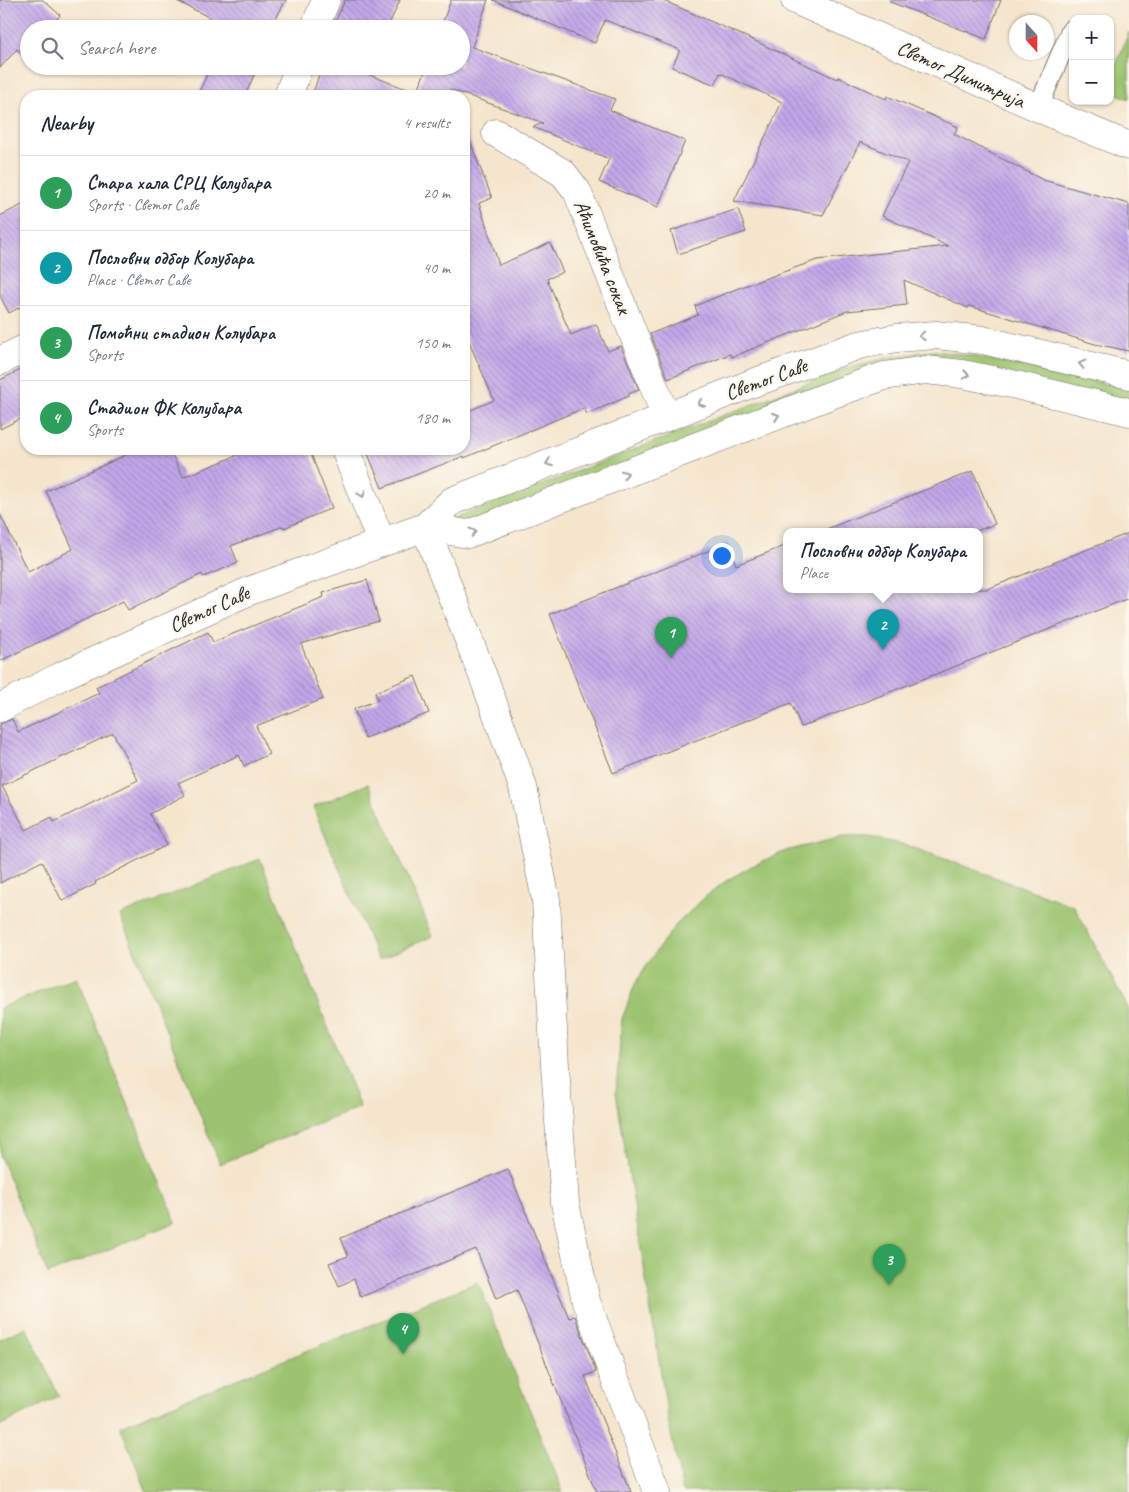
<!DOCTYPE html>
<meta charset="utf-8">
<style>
:root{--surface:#fff;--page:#f2f2f3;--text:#1f2937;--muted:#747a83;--line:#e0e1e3;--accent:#111827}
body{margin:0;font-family:Caveat,sans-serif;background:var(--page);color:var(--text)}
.controls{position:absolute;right:15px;top:15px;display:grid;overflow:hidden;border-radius:10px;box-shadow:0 1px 4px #0004}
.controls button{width:45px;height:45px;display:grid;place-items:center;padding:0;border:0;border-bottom:1px solid var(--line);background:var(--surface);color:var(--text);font:25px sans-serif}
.compass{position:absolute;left:1009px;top:15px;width:45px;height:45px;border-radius:50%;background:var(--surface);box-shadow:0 1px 4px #0004;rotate:159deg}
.you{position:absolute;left:721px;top:555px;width:18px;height:18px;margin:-12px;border:4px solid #fff;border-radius:50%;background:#1a73e8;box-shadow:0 0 0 8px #1a73e833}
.badge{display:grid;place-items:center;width:32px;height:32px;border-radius:50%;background:var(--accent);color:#fff;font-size:16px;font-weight:700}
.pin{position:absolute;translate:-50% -41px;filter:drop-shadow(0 1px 2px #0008)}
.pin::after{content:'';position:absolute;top:26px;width:18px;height:15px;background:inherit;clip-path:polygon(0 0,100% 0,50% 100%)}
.popup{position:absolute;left:783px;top:528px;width:200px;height:65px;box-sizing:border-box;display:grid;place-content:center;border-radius:10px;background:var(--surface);filter:drop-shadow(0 1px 4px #0005);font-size:16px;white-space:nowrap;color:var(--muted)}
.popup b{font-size:19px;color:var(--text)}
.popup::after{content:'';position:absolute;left:50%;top:100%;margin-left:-10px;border:10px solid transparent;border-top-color:var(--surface)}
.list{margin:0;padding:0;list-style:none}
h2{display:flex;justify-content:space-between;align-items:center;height:65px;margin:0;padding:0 20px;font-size:21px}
h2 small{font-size:16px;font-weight:400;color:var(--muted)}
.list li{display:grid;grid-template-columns:32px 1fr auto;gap:15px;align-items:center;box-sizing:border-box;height:75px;padding:0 20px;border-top:1px solid var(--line)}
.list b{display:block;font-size:19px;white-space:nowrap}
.list p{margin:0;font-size:16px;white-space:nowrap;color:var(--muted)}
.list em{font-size:16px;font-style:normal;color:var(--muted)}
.icon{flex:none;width:28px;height:28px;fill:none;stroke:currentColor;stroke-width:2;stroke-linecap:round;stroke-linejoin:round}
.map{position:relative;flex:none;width:1129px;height:1492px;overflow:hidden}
.search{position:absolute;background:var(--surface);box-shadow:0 1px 4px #0004;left:20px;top:20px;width:450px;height:55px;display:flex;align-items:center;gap:12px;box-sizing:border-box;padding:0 18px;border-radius:28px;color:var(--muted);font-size:19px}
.panel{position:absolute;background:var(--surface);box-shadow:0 1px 4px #0004;left:20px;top:90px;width:450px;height:365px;border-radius:20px}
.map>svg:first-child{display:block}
.green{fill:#9cc470;stroke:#64784e}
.building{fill:url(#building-back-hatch);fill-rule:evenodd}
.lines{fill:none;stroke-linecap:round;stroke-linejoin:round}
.lane-casing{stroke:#726c64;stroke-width:21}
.street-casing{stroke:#726c64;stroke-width:29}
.secondary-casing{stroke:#726c64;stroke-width:29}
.lane{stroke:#fff;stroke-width:19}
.street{stroke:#fff;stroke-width:28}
.secondary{stroke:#fff;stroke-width:28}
.oneway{stroke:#a0a0a0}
.labels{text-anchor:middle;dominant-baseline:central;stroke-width:4;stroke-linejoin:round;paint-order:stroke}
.street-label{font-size:21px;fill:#2b2b2b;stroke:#fbf7ec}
</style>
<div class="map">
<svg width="1129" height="1492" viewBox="0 0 1129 1492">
<defs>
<pattern id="building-back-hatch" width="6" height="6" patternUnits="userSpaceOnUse" patternTransform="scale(1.25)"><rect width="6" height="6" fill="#c3a8ea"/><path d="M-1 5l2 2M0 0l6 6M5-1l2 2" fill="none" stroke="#9f89be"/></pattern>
</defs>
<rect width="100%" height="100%" fill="#fbf7ec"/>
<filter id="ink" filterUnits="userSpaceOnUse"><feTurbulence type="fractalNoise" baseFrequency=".02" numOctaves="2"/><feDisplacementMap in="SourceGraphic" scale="10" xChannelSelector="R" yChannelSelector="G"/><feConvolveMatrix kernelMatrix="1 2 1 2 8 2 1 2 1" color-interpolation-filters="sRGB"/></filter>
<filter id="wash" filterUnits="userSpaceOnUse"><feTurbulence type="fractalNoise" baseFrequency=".0096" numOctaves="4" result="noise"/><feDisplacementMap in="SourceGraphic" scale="20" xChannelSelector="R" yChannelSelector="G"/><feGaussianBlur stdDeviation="1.12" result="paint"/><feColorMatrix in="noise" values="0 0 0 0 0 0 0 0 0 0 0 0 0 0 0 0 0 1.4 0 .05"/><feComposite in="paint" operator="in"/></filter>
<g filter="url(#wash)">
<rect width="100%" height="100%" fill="#f5e5cd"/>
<g class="green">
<path d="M1129,32V99L1110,91V80Z"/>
<path d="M935,351L967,355L1129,389V403L934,365L457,530L453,519L844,369C876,359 902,354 935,351Z"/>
<path d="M368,784L433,936L378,960L313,807Z"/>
<path d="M842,837H869L906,845L1074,906L1129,1010V1492H683L669,1424L616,1092L622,1019L635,984L655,953L675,926L704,898L726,881L752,866L786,851Z"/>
<path d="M260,859L360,1107L220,1164L120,915Z"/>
<path d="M76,977L176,1222L48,1274L0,1156V1008Z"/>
<path d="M478,1282L563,1492H147L120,1426Z"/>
<path d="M26,1327L59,1396L0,1426V1339Z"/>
</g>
<g id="blocks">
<g class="building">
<path d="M0,0H43L60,15L49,29H29V59L17,49L0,68Z"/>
<path d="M175,0H286L270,29H227L228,27Z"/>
<path d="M345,0H400L387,29H332Z"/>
<path d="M451,0H488L472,47L615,99L610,110L685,141L658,207L599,182L609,159L533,127L543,123L450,89L453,96H312L322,66H354L368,71L367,74L417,93L427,66H461V29H440Z"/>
<path d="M493,0H662L744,36L837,79L838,77L886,99L887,96L958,127L954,134L1043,180L1129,204V351L1095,344L969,306L968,308L904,280L907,305L847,311L732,357L730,354L668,379L650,334L698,315L695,306L736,289L817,260L948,246L882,216L908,162L860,142L823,215L734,201L782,102L720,73L715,85L672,67L680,50L605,20L595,43Z"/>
<path d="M890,0H1001L986,39L890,2Z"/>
<path d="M211,66H258L245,96H197Z"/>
<path d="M464,129H465L492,198L479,203L499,265L550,243L563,272L547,279L571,335L596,324L608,351L621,346L639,390L628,394L629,396L587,414L584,408L464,458V456L382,488L366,449H464V413L494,400L464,330Z"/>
<path d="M26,203V304L9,313L0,296V216Z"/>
<path d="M738,209L746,232L678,254L671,231Z"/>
<path d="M26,367V416L0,429V380Z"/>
<path d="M139,449H169L183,477L236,456L233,449H309L332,508L284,528L283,526L231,546L238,563L203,577L202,574L128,610L123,601L0,661V514L28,572L73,549L46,491Z"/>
<path d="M973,471L995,524L976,531H825L824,530Z"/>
<path d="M1129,533V598L801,727L791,703L613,773L550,614L728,543L736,565L787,545V589H987Z"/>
<path d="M367,580L379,621L301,644L323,699L256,726L269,754L244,766L239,755L178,783L185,795L150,814L167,845L95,882L96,884L62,901L42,861L0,883V724L12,719L18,732L99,693L96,687L208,632L213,642L324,597L323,593ZM113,733L138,780L54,822L52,817L26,830L2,786Z"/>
<path d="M415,676L429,713L365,738L354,709L378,700L375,692Z"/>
<path d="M508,1169L569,1318L575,1316L596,1372L585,1376L631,1492H597L517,1290L496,1299L476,1249L361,1297L354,1279L339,1286L329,1263L348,1256L341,1238Z"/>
</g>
</g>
</g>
<g filter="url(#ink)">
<use href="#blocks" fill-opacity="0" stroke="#726c64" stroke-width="1"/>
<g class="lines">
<defs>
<path id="lane" d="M1038,108L1071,30"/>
<g id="street">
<path d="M795,0L1057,116L1129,146"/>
<path d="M314,29L326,0"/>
<path d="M288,96L299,66"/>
<path d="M496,133L563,173L577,191L666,417"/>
<path d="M0,361L26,348"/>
<path d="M345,449L381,542"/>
<path d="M425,527L486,684L523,787L546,900L555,1066L565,1203L586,1301L657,1492"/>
</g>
<g id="secondary">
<path d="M425,527L468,534L836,393L884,376L926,370L962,374L1012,384L1129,412"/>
<path d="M0,708L59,677L249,591L425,527L452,501L753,383L859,345L897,338L936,335L983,340L1129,375"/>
</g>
</defs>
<use href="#lane" class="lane-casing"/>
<use href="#street" class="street-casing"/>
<use href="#secondary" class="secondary-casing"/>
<use href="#lane" class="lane"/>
<use href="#street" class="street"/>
<use href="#secondary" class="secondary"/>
</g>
<defs><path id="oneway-chevron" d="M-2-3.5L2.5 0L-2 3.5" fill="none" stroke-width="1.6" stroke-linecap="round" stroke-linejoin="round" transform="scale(1.25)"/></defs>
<g class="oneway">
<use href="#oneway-chevron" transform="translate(922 336) rotate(176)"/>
<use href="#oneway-chevron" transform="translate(1082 364) rotate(-167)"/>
<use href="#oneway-chevron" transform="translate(966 375) rotate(10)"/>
<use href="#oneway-chevron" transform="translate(701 403) rotate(159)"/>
<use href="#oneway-chevron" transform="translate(776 416) rotate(-21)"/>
<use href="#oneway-chevron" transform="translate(549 463) rotate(159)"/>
<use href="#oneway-chevron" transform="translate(625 474) rotate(-21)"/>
<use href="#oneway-chevron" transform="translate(362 494) rotate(69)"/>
<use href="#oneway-chevron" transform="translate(473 532) rotate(-15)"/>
</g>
</g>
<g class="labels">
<g class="street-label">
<text transform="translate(961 74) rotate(24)">Светог Димитрија</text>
<text transform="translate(603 257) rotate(68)">Аћимовића сокак</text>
<text transform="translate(766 379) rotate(-20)">Светог Саве</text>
<text transform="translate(209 609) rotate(-24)">Светог Саве</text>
</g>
</g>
</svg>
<div class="controls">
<button>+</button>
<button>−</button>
</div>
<svg class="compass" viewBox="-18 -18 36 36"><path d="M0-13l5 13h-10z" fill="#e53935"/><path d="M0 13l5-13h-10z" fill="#747a83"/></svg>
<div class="you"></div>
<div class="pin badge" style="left:671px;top:658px;background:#2e9e5b">1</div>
<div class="pin badge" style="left:883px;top:650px;background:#0f9aa8">2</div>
<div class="popup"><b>Пословни одбор Колубара</b>Place</div>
<div class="pin badge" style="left:889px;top:1285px;background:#2e9e5b">3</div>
<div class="pin badge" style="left:403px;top:1354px;background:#2e9e5b">4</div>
<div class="search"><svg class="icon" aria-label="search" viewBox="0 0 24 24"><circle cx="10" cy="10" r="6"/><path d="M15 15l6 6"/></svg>Search here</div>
<section class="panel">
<h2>Nearby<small>4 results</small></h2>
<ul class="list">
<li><span class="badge" style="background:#2e9e5b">1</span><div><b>Стара хала СРЦ Колубара</b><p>Sports · Светог Саве</p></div><em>20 m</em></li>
<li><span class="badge" style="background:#0f9aa8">2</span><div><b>Пословни одбор Колубара</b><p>Place · Светог Саве</p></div><em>40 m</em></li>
<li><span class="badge" style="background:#2e9e5b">3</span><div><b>Помоћни стадион Колубара</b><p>Sports</p></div><em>150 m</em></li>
<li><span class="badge" style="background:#2e9e5b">4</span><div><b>Стадион ФК Колубара</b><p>Sports</p></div><em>180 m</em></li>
</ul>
</section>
</div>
